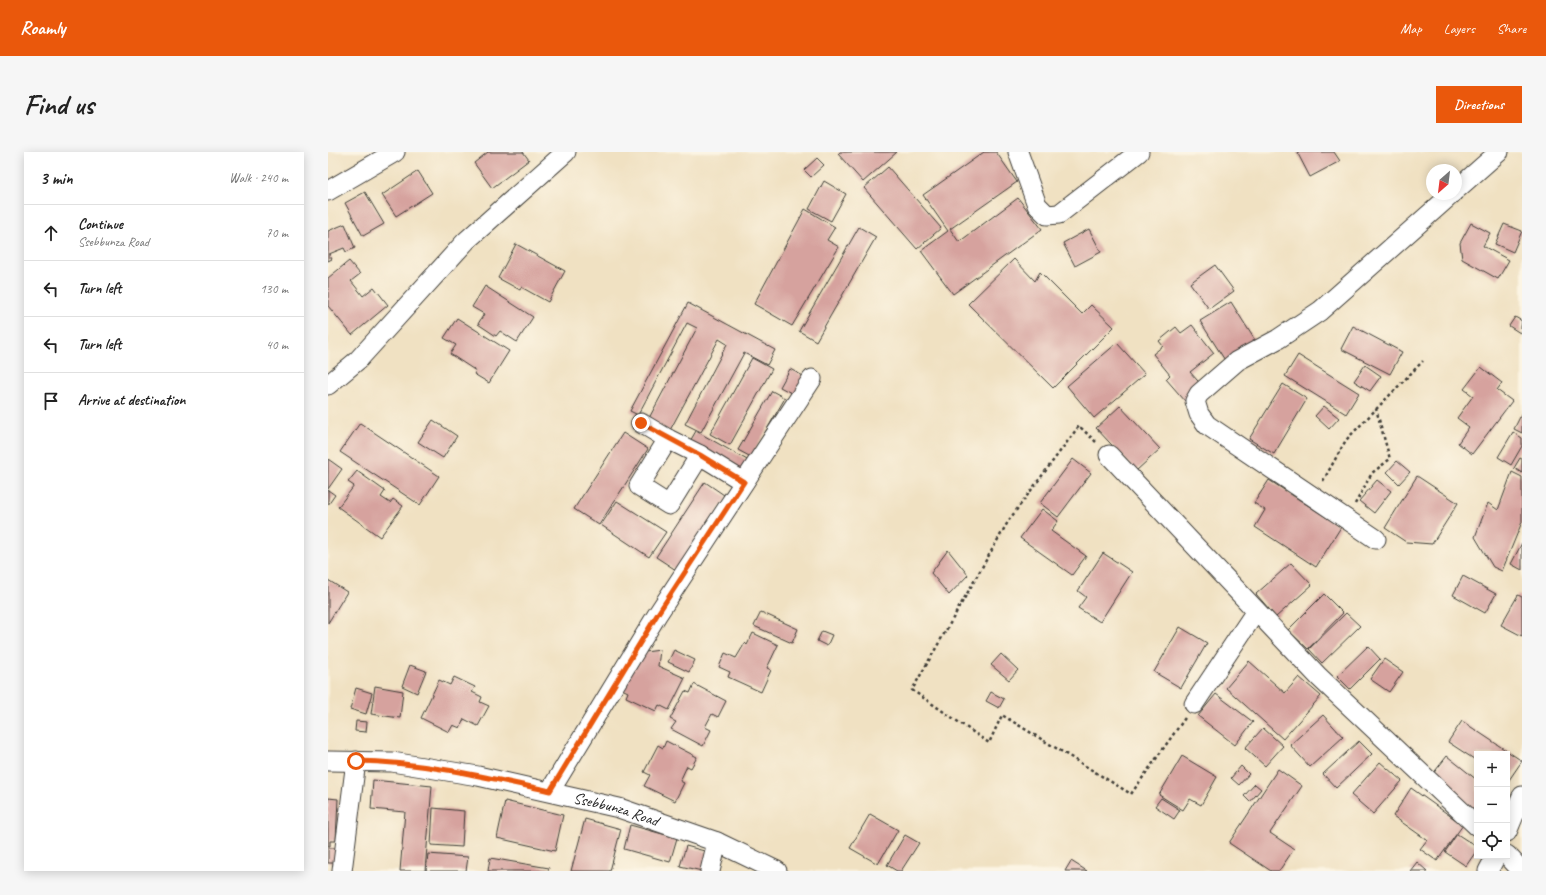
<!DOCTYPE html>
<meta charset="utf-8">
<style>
:root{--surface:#fff;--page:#f6f6f6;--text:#222;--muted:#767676;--line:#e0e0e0;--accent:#ea580c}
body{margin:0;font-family:Caveat,sans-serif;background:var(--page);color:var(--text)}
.controls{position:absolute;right:12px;bottom:12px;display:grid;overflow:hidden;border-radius:0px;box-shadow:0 2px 10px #0003}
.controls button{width:36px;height:36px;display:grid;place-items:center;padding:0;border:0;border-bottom:1px solid var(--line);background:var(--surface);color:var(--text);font:20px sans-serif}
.compass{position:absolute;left:1098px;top:12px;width:36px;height:36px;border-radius:50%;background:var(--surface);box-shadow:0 2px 10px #0003;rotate:208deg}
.stop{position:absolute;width:12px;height:12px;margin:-9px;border:3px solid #ea580c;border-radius:50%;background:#fff}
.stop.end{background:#ea580c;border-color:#fff;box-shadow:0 1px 4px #0008}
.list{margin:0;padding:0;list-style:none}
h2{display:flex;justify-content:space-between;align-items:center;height:52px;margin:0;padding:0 16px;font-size:17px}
h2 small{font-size:13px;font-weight:400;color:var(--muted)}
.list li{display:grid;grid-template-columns:26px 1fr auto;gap:12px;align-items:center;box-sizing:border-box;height:56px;padding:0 16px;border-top:1px solid var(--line)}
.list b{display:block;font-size:15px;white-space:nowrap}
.list p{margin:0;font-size:13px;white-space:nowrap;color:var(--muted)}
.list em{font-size:13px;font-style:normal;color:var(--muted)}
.icon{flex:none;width:22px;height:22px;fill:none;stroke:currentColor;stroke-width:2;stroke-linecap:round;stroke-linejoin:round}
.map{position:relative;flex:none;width:1194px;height:719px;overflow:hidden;border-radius:0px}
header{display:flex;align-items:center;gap:24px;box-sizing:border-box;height:56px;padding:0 20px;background:var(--accent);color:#fff}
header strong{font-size:19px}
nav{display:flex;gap:22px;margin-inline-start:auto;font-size:14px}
.intro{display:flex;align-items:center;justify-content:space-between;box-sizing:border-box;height:96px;padding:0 24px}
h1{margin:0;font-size:28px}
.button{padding:10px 18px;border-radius:0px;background:var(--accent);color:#fff;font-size:14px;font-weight:700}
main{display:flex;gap:24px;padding:0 24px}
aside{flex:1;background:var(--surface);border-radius:0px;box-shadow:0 2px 10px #0003}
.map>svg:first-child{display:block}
.building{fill:#d6a29e}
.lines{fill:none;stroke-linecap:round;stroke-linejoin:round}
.minor-casing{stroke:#3c3a35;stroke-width:21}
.path{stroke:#3c3a35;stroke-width:2.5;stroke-dasharray:3 3;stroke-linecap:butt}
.minor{stroke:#fff;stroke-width:19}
.route{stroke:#ea580c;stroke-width:5}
.labels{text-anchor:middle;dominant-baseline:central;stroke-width:4;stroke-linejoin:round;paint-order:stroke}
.street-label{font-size:16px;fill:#1c1c1c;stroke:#fcf5e5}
</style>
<header>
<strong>Roamly</strong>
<nav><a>Map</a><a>Layers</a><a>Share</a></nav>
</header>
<div class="intro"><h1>Find us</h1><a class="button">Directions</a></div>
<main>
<aside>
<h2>3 min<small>Walk · 240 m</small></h2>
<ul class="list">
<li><svg class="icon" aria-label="ahead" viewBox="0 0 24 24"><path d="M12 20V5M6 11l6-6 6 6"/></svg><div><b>Continue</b><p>Ssebbunza Road</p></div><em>70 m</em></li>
<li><svg class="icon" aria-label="left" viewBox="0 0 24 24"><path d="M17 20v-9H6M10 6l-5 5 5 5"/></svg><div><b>Turn left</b></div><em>130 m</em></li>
<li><svg class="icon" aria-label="left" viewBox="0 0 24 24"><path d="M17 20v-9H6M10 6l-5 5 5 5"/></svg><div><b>Turn left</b></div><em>40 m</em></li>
<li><svg class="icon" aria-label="arrive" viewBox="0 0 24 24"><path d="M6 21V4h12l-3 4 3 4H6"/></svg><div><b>Arrive at destination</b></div></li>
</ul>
</aside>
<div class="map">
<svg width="1194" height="719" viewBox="0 0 1194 719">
<rect width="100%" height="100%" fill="#fcf5e5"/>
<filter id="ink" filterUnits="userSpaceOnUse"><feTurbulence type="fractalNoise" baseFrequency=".025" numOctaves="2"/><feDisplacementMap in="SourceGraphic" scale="8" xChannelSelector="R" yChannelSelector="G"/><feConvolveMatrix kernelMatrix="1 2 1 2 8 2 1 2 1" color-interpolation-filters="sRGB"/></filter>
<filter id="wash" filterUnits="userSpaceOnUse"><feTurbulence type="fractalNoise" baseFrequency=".012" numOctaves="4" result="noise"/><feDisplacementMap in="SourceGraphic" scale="16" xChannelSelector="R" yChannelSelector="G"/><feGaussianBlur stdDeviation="0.9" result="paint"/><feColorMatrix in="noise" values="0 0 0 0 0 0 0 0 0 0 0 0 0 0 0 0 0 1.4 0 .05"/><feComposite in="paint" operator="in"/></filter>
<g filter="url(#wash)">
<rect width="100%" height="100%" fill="#f0e1c2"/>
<g id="blocks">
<g class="building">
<path d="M160,0H195L201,8L164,36L146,11Z"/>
<path d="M512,0H569L535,30L510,2Z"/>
<path d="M656,0H668L689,30L622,77L631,90L690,46L714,77L625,142L593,99L620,79L595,43Z"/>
<path d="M969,0H1006L1012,9L982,25Z"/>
<path d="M489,6L496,13L483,25L476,18Z"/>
<path d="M560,15L613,76L589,97L536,36Z"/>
<path d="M90,19L104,41L68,64L54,43Z"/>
<path d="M496,29L518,42L503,69L481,57Z"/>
<path d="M37,40L56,72L35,84L17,51Z"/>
<path d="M477,57L507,75L499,88L511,95L464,174L426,152Z"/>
<path d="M1143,71L1162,81L1155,94L1181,108L1170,127L1134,107L1132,91Z"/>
<path d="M17,72L27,96L18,100L16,96L1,102L4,107L0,109V79Z"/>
<path d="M1176,72L1194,79L1185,100L1167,92Z"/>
<path d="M531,75L548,85L488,189L471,179Z"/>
<path d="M761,77L773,100L747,114L735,91Z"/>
<path d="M188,92L237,119L220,150L193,135L192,138L170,126Z"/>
<path d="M686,107L707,129L712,120L754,162L763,153L786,175L725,236L640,152Z"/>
<path d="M21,109L32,122L23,129L35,144L46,135L60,153L24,183L0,154V126Z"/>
<path d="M887,113L906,139L881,157L862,131Z"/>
<path d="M157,134L205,165L189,190L172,179L168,184L150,172L156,162L144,155Z"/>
<path d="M903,150L930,193L900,213L872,169Z"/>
<path d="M360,151L447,198L439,213L416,201L373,280L357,272L399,192L391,187L341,280L320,268L369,176L359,171L310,263L302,259Z"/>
<path d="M1187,165L1194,169L1192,181L1181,174Z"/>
<path d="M129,166L181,199L161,231L146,222L148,219L122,202L128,193L116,186Z"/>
<path d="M864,173L886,201L862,220L876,236L858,250L838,227L842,223L825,202L835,194L831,189L848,175L853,181Z"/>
<path d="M1025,174L1074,200L1062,222L1013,197Z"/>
<path d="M789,191L817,222L766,266L739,234Z"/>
<path d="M970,203L1031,241L1018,262L957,224Z"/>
<path d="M424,206L444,217L402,293L382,282Z"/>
<path d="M1037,213L1053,224L1042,239L1026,229Z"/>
<path d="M1153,215L1174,231L1169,238L1184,249L1144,302L1130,291L1141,275L1129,266L1145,244L1136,237Z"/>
<path d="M462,217L477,225L467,243L452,235Z"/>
<path d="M955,232L979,247L946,302L921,287Z"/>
<path d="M444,239L457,246L423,305L410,298Z"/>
<path d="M792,254L832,297L808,319L768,276Z"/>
<path d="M996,254L1011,266L1001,277L987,264Z"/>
<path d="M1194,261V281L1186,277Z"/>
<path d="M105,268L129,284L115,306L90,290Z"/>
<path d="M32,271L111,324L92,353L12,300Z"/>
<path d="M368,279L421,309L415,321L361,291Z"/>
<path d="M1185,280L1194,286V294L1183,313L1170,305Z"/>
<path d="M295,281L320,297L271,373L246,357Z"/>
<path d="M1192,306L1194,307V321L1186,316Z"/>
<path d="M0,307L14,317L0,337Z"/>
<path d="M745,307L763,321L730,365L712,351Z"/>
<path d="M1069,309L1082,320L1071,332L1059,320Z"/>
<path d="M29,319L57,339L53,345L62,351L65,347L75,354L52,385L10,355L26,334L20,330Z"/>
<path d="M1184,320L1194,325V370L1174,419L1165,415L1147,385L1160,351L1170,358Z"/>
<path d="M1089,324L1130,351L1104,392L1078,390L1057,376Z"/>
<path d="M941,328L1013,375L988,415L927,375L937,358L926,351Z"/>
<path d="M1049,328L1063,339L1046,361L1031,349Z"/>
<path d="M377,330L399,345L351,420L328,405Z"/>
<path d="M0,338L7,343L0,353Z"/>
<path d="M289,349L338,380L321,405L273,373Z"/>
<path d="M714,357L730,369L723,379L758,404L744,423L692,386Z"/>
<path d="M1194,391V418L1183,412Z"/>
<path d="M620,398L640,423L621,443L603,421Z"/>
<path d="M775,401L804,420L772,470L750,456L758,445L750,439Z"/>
<path d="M963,411L984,433L948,465L928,442Z"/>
<path d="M1135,424L1168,442L1157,461L1125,443Z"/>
<path d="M0,428L19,440L0,471Z"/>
<path d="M996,442L1015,461L980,497L960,478Z"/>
<path d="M1190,443L1194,445V484L1173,473Z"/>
<path d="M433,460L470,477L464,491L426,474Z"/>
<path d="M1018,461L1032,474L994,511L981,497Z"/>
<path d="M852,475L879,491L853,536L826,520Z"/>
<path d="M494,479L504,483L499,494L489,489Z"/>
<path d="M425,481L450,493L439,516L443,518L433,540L400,525L402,520L391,515L397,501L408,506L417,491L419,493Z"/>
<path d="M1040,494L1052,507L1022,537L1009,524Z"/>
<path d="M332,498L330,514L357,526L341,558L331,553L328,559L298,545L300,540L292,536L310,501Z"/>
<path d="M346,498L367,508L361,520L340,510Z"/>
<path d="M673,502L690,518L681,528L663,513Z"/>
<path d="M1056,507L1075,520L1061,540L1042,527Z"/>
<path d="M921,509L957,541L971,525L993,544L955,587L898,536Z"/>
<path d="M82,513L98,519L89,541L74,534Z"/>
<path d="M126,525L147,535L144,540L154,545L152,550L161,554L150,574L136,567L132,576L125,573L121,580L93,566L111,528L122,533Z"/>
<path d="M366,532L398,549L390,565L384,562L377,575L383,578L375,594L343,577L348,570L342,567L357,539L362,541Z"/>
<path d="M47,534L75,539L72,566L43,562Z"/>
<path d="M28,536L44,541L38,562L22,557Z"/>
<path d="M663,540L676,547L671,556L658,549Z"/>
<path d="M888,542L925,570L907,593L870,564Z"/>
<path d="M995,563L1015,585L982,615L962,593Z"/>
<path d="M28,569L39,570L38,580L27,579Z"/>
<path d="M1134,569L1194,609L1179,631V602H1149V609L1120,590Z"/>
<path d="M935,576L955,594L937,614L917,596Z"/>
<path d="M338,589L369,605L363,616L359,614L352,629L356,631L347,649L316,634L322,623L316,620L330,593L335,596Z"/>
<path d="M1031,589L1044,602L1008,636L995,622Z"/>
<path d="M854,604L889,625L873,653L862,647L855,658L831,643Z"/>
<path d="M1119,604L1149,628V660L1104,623Z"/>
<path d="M1052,610L1074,629L1045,662L1023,643Z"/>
<path d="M913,614L921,622L911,633L903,626Z"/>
<path d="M950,617L974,634L942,681L966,697L951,719H943L901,691Z"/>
<path d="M45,628L104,634L97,719H72L77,660L43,657Z"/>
<path d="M927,632L933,637L922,650L916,644Z"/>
<path d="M1083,636L1135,673L1109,709L1092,697L1099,688L1065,664Z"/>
<path d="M0,646L10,647L8,689H2V694H0Z"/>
<path d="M833,646L852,658L846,667L827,654Z"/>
<path d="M177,649L235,663L227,699L169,686Z"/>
<path d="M105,656L136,659L134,695L103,693Z"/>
<path d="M542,662L570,678L550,712L522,696Z"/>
<path d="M257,667L293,677L282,719H243Z"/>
<path d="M302,673L349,686L342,710L296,697Z"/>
<path d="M1129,682L1149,695V698L1138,714L1117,700Z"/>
<path d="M577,683L591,691L573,719H569L559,713Z"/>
<path d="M358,694L380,700L374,719L352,714Z"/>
<rect x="0" y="696" width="12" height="15"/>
<path d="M100,702L140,705L138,719H98Z"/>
<path d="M162,706L221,716L220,719H160Z"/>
<path d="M743,709L759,719H737Z"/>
<path d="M1089,710L1099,719H1082Z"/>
</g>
</g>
</g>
<g filter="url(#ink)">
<use href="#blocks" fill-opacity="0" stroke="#3c3a35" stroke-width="1"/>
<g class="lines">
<defs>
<g id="minor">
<path d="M690,0L709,53L719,63L731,62L811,0"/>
<path d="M1128,38L1171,0"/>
<path d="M0,39L67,0"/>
<path d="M0,233L30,208L138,89L238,0"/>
<path d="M313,271L340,287L311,334L341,353L372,303L416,330"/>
<path d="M340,287L372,303"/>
<path d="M781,303L991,525L1149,674"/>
<path d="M1048,387L879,273L871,262L867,249L871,242L909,209L950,187L992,159L1124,42"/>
<path d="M866,552L928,459"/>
<path id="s1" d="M0,609L64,610L150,624L291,656L389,690L449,719"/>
<path d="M222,639L329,463L484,227"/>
<path d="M1179,680L1194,644"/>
<path d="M1179,703L1194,719"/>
<path d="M14,719L28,609"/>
<path d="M382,719L389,690"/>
<path d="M1160,719L1168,704"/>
</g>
</defs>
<use href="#minor" class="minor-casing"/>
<g class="path">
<path d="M768,290L751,274L681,368L584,538L661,591L674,563L803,642L857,566"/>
<path d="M995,329L1018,288L1095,209"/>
<path d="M1027,352L1044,321L1062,307L1048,257"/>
</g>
<use href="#minor" class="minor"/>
</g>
</g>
<g class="lines" filter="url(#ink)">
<path class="route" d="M28,609C94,610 158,625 222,639L329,463L416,330L372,303L313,271"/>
</g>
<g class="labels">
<g class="street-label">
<text stroke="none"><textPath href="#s1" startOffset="293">Ssebbunza Road</textPath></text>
</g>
</g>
</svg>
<div class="controls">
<button>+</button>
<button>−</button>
<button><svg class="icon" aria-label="locate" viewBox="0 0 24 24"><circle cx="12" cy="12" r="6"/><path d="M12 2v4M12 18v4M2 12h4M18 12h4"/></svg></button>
</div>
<svg class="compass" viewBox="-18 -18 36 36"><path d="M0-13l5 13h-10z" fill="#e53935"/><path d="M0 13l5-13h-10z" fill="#767676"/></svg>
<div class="stop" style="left:28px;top:609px"></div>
<div class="stop end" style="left:313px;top:271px"></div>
</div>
</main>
